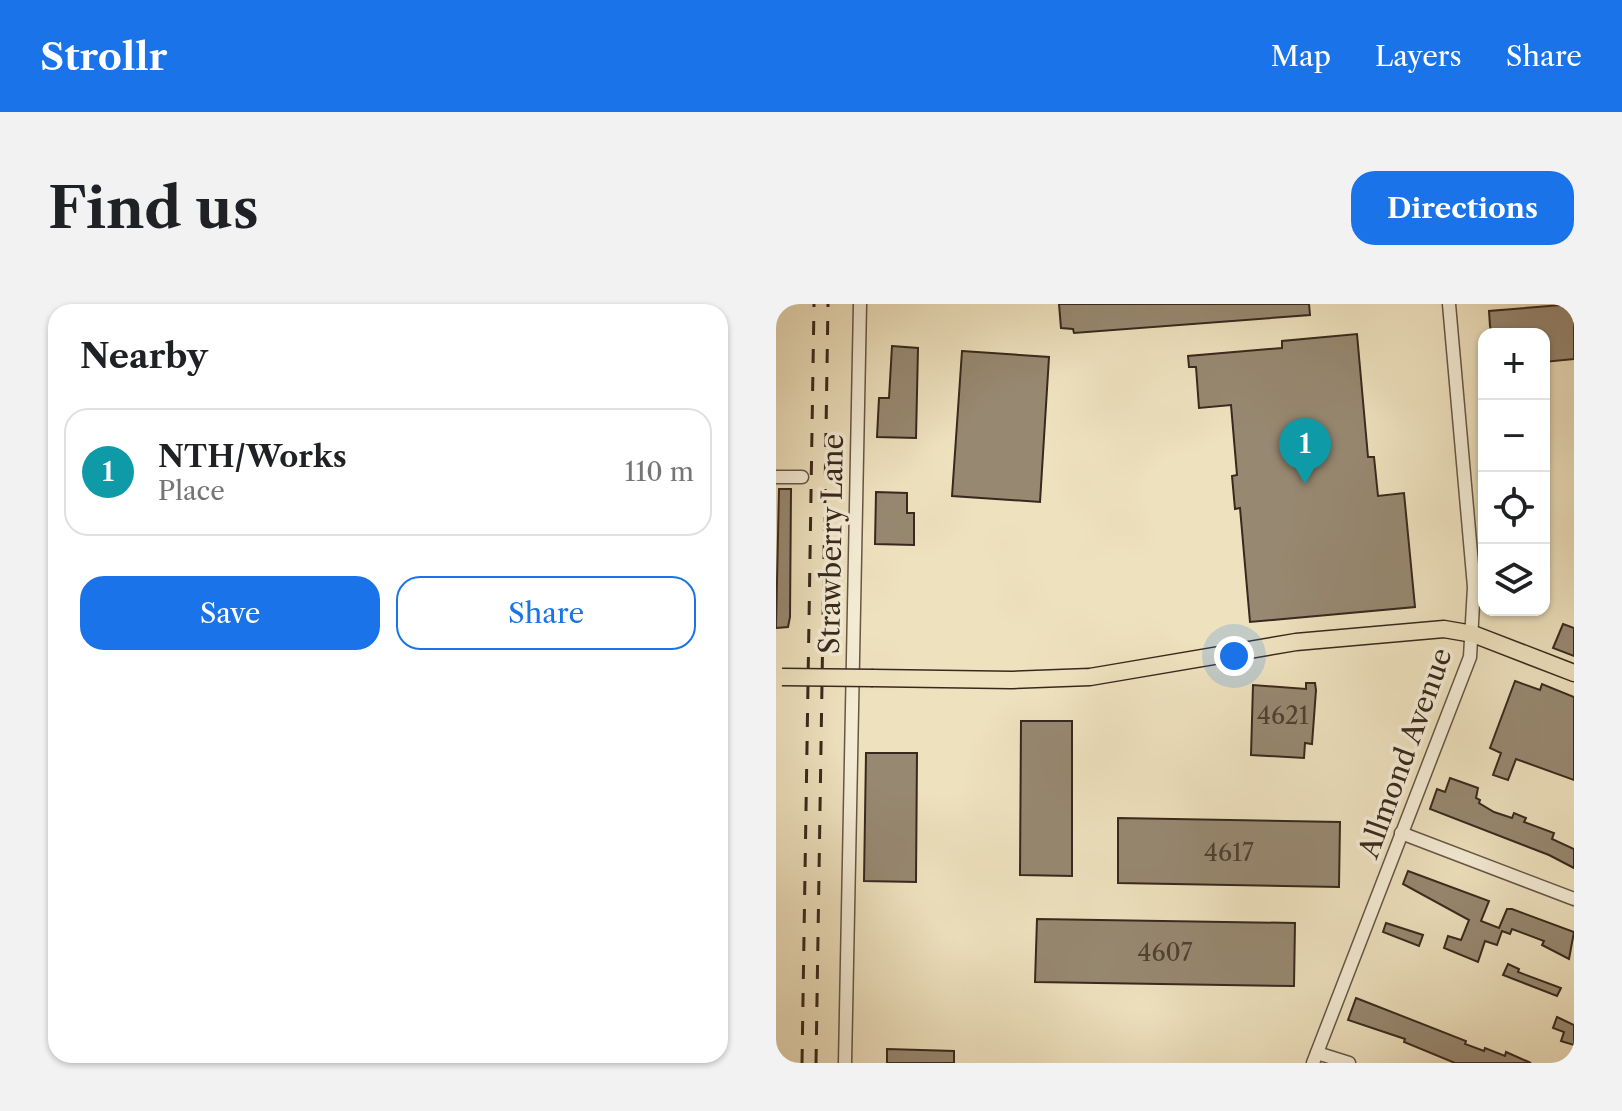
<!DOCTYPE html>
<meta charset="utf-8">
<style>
:root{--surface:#fff;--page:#f2f2f2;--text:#202124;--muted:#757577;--line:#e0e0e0;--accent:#1a73e8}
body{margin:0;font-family:"Libre Caslon Text",serif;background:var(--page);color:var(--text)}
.controls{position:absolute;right:24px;top:24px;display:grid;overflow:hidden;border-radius:16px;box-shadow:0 2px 6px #0004}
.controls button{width:72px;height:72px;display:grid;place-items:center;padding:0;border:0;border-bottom:2px solid var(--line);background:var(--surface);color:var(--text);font:40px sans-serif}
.you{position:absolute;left:458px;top:352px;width:28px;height:28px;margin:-20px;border:6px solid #fff;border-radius:50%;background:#1a73e8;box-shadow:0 0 0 12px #1a73e833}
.badge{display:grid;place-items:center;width:52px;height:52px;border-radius:50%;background:var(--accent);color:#fff;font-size:26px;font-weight:700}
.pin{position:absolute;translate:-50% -66px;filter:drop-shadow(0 2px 4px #0008)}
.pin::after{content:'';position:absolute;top:42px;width:28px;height:24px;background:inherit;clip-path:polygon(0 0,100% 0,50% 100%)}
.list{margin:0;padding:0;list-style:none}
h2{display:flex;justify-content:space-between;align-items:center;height:104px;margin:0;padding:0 32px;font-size:34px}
h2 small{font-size:26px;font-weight:400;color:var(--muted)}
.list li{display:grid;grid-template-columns:52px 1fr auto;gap:24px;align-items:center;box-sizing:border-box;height:128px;margin:0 16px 16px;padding:0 16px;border:2px solid var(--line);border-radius:24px}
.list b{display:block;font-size:30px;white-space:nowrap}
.list p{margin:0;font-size:26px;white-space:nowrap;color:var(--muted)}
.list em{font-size:26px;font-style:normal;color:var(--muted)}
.actions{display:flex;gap:16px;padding:24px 32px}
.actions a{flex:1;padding:18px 0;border:2px solid var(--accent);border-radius:24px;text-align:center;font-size:28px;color:var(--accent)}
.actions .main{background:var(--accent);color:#fff}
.icon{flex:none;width:44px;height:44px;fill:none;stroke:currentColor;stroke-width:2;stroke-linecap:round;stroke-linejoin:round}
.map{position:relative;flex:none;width:798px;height:759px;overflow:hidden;border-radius:24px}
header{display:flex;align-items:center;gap:48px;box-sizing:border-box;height:112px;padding:0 40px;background:var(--accent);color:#fff}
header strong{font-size:38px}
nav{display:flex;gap:44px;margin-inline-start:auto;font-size:28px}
.intro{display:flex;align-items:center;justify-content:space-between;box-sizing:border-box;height:192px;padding:0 48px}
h1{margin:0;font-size:56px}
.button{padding:20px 36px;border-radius:24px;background:var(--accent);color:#fff;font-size:28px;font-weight:700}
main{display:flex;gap:48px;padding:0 48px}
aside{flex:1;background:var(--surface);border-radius:24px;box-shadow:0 2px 6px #0004}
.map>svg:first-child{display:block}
.building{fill:#978871;stroke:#38281d;stroke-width:2}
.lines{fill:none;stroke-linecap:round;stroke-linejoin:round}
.minor-casing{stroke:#665645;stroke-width:15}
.major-casing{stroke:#38281d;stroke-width:19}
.minor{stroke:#f4ecd5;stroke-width:12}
.major{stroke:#eee1be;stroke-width:16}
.rail{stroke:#38281d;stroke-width:3;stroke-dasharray:14 14;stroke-linecap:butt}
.major-bridge-casing{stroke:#38281d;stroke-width:19;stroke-linecap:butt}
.major-bridge{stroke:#eee1be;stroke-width:16}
.labels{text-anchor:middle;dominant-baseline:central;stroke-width:7;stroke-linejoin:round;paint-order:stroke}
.number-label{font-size:24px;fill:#504032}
.street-label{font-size:28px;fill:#38281d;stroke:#f4ecd5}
</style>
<header>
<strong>Strollr</strong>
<nav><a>Map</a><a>Layers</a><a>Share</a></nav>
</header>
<div class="intro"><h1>Find us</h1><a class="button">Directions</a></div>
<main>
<aside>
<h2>Nearby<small></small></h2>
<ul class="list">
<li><span class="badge" style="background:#0f9aa8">1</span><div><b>NTH/Works</b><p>Place</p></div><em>110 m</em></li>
</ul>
<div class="actions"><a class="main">Save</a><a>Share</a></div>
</aside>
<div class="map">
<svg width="798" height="759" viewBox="0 0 798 759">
<rect width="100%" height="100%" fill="#eee1be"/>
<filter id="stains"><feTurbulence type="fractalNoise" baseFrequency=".0025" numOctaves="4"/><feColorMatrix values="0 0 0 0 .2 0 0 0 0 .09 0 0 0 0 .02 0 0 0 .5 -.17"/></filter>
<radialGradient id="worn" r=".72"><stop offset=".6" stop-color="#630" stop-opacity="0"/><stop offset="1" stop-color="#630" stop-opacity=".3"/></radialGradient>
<g class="building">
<path d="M283,0H533L534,11L298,29L297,25L285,24Z"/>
<path d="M798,0V55L768,58V30H716L714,22L713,7Z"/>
<path d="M581,30L592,153H598L602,192L628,189L639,303L474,318L464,204L459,205L456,172L461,171L455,101L423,104L420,63H413L412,52L506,44V37Z"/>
<path d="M116,42L142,44L140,134L101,133L103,94H113Z"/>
<path d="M186,47L273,53L264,198L176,192Z"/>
<path d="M3,185H15L14,313L12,323L0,324Z"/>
<path d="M100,188L131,189V209H138V241L99,240Z"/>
<path d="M787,320L798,324V352L777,344Z"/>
<path d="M739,377L764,386L766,380L798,393V476L740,455L732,476L717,471L725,449L714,444Z"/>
<path d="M530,379H539L540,386L536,440L529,439L528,454L475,451L477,381L530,385Z"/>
<path d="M245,417H296V572L244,571Z"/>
<path d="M90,449H141L140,578L88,577Z"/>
<path d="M674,474L702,484L700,494L704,496L703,499L718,508L736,514L738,509L750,514L748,518L778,529L776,535L798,545V564L773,551L654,505L661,485L669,488Z"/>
<path d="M342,514L564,518L563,583L342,579Z"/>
<path d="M632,567L713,597L705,617L723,624L731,605H736L798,628L793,655L766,641L768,637L736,625L734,630L726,627L721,641L709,637L702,658L668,644L672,632L685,636L693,616L627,580Z"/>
<path d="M261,615L519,619L518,682L259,678Z"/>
<path d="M610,619L647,631L643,642L607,628Z"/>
<path d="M732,660L743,665L742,668L785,684L781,692L727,671Z"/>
<path d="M580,694L690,737L689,740L708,747L709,744L729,752L730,748L755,759H679L628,738L629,735L572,716Z"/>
<path d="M781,713L798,721V741L785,737L788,728L777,724Z"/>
<path d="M111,745L178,747V759H111Z"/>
</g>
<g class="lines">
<defs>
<g id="minor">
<path d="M0,173H26"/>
<path d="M625,529L798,595"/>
<path d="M541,749L573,759"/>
<path d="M69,759L84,0"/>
<path d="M537,759L694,353L698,283L673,0"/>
</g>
<path id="major" d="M97,374L236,376L314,373L520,338L668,325L697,330L798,369"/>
</defs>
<use href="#minor" class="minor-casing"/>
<use href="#major" class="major-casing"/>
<use href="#minor" class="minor"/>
<use href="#major" class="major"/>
<g class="rail">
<path d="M26,759L38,0"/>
<path d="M40,759L52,0"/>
</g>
<defs>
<path id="major-bridge" d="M6,373L97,374"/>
</defs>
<use href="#major-bridge" class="major-bridge-casing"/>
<use href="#major-bridge" class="major-bridge"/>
</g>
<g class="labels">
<g class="number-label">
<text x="507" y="411">4621</text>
<text x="453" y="548">4617</text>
<text x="389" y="648">4607</text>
</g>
<g class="street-label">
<text transform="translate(55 240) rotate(-89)">Strawberry Lane</text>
<text transform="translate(629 449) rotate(-70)">Allmond Avenue</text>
</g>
</g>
<rect width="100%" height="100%" filter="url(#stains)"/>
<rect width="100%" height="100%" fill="url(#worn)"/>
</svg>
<div class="controls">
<button>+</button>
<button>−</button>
<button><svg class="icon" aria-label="locate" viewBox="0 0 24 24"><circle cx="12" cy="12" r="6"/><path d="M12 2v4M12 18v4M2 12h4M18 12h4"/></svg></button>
<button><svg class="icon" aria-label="layers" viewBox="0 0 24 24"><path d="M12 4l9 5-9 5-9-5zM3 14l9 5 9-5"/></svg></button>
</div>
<div class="you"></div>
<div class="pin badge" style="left:529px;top:180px;background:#0f9aa8">1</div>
</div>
</main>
